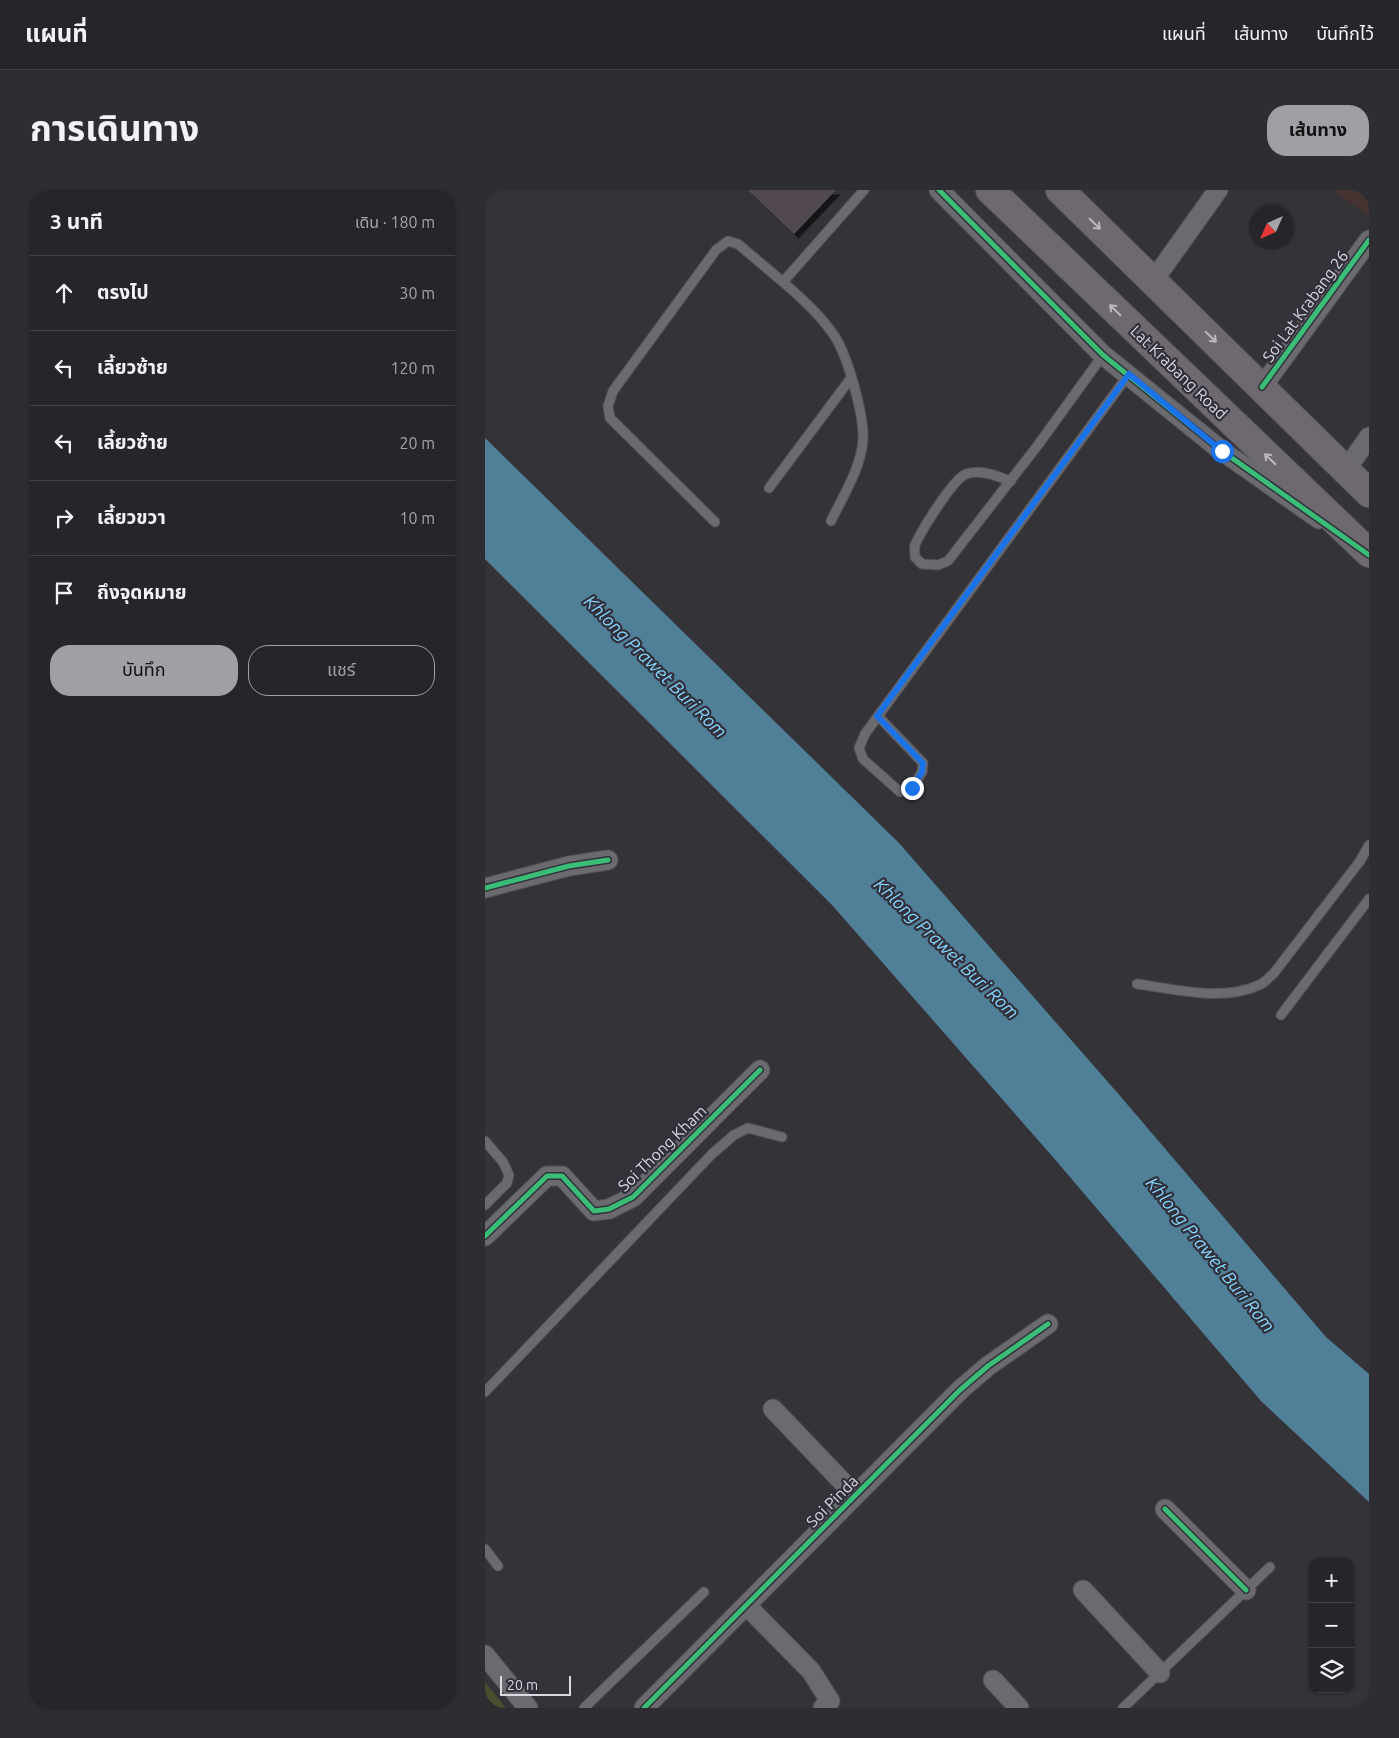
<!DOCTYPE html>
<html lang="th">
<meta charset="utf-8">
<style>
:root{--surface:#26262a;--page:#2e2e32;--text:#f1f3f6;--muted:#a4a5a8;--line:#424347;--accent:#a09fa5}
body{margin:0;font-family:Ubuntu,"Noto Sans Thai",sans-serif;background:var(--page);color:var(--text)}
.controls{position:absolute;right:15px;bottom:15px;display:grid;overflow:hidden;border-radius:10px;box-shadow:0 1px 4px #0004}
.controls button{width:45px;height:45px;display:grid;place-items:center;padding:0;border:0;border-bottom:1px solid var(--line);background:var(--surface);color:var(--text);font:25px sans-serif}
.compass{position:absolute;left:764px;top:15px;width:45px;height:45px;border-radius:50%;background:var(--surface);box-shadow:0 1px 4px #0004;rotate:225deg}
.scale{position:absolute;left:15px;bottom:12px;width:71px;box-sizing:border-box;padding-left:5px;border:2px solid #dad9e0;border-top:0;font-size:14px;line-height:18px;white-space:nowrap;color:#dad9e0;-webkit-text-stroke:4px #32303b;paint-order:stroke}
.stop{position:absolute;width:15px;height:15px;margin:-11px;border:4px solid #1a73e8;border-radius:50%;background:#fff}
.stop.end{background:#1a73e8;border-color:#fff;box-shadow:0 1px 5px #0008}
.list{margin:0;padding:0;list-style:none}
h2{display:flex;justify-content:space-between;align-items:center;height:65px;margin:0;padding:0 20px;font-size:21px}
h2 small{font-size:16px;font-weight:400;color:var(--muted)}
.list li{display:grid;grid-template-columns:32px 1fr auto;gap:15px;align-items:center;box-sizing:border-box;height:75px;padding:0 20px;border-top:1px solid var(--line)}
.list b{display:block;font-size:19px;white-space:nowrap}
.list em{font-size:16px;font-style:normal;color:var(--muted)}
.actions{display:flex;gap:10px;padding:15px 20px}
.actions a{flex:1;padding:11px 0;border:1px solid var(--accent);border-radius:20px;text-align:center;font-size:18px;color:var(--accent)}
.actions .main{background:var(--accent);color:#111}
.icon{flex:none;width:28px;height:28px;fill:none;stroke:currentColor;stroke-width:2;stroke-linecap:round;stroke-linejoin:round}
.map{position:relative;flex:none;width:884px;height:1518px;overflow:hidden;border-radius:20px}
header{display:flex;align-items:center;gap:30px;box-sizing:border-box;height:70px;padding:0 25px;background:var(--surface);border-bottom:1px solid var(--line)}
header strong{font-size:24px}
nav{display:flex;gap:28px;margin-inline-start:auto;font-size:18px}
.intro{display:flex;align-items:center;justify-content:space-between;box-sizing:border-box;height:120px;padding:0 30px}
h1{margin:0;font-size:35px}
.button{padding:12px 22px;border-radius:20px;background:var(--accent);color:#111;font-size:18px;font-weight:700}
main{display:flex;gap:30px;padding:0 30px}
aside{flex:1;background:var(--surface);border-radius:20px;box-shadow:0 1px 4px #0004}
.map>svg:first-child{display:block}
.education{fill:#453332}
.green{fill:#494e2c}
.water{fill:#507f98}
.building{fill:#514a50;filter:url(#shadow)}
.lines{fill:none;stroke-linecap:round;stroke-linejoin:round}
.lane-casing{stroke:#515156;stroke-width:11}
.street-casing{stroke:#515156;stroke-width:21}
.primary-casing{stroke:#515156;stroke-width:30}
.lane{stroke:#6a6a6f;stroke-width:9}
.street{stroke:#6a6a6f;stroke-width:19}
.primary{stroke:#6e696e;stroke-width:28}
.cycleway-casing{stroke:#32303b;stroke-width:8}
.cycleway{stroke:#3abd76;stroke-width:5}
.oneway{stroke:#bab7be}
.route{stroke:#1a73e8;stroke-width:6}
.labels{text-anchor:middle;dominant-baseline:central;stroke-width:4.5;stroke-linejoin:round;paint-order:stroke}
.street-label{font-size:16px;fill:#dad9e0;stroke:#32303b}
.water-label{font-size:18px;font-style:italic;fill:#84d7ff;stroke:#32303b}
</style>
<header>
<strong>แผนที่</strong>
<nav><a>แผนที่</a><a>เส้นทาง</a><a>บันทึกไว้</a></nav>
</header>
<div class="intro"><h1>การเดินทาง</h1><a class="button">เส้นทาง</a></div>
<main>
<aside>
<h2>3 นาที<small>เดิน · 180 m</small></h2>
<ul class="list">
<li><svg class="icon" aria-label="ahead" viewBox="0 0 24 24"><path d="M12 20V5M6 11l6-6 6 6"/></svg><div><b>ตรงไป</b></div><em>30 m</em></li>
<li><svg class="icon" aria-label="left" viewBox="0 0 24 24"><path d="M17 20v-9H6M10 6l-5 5 5 5"/></svg><div><b>เลี้ยวซ้าย</b></div><em>120 m</em></li>
<li><svg class="icon" aria-label="left" viewBox="0 0 24 24"><path d="M17 20v-9H6M10 6l-5 5 5 5"/></svg><div><b>เลี้ยวซ้าย</b></div><em>20 m</em></li>
<li><svg class="icon" aria-label="right" viewBox="0 0 24 24"><path d="M7 20v-9h11M14 6l5 5-5 5"/></svg><div><b>เลี้ยวขวา</b></div><em>10 m</em></li>
<li><svg class="icon" aria-label="arrive" viewBox="0 0 24 24"><path d="M6 21V4h12l-3 4 3 4H6"/></svg><div><b>ถึงจุดหมาย</b></div></li>
</ul>
<div class="actions"><a class="main">บันทึก</a><a>แชร์</a></div>
</aside>
<div class="map">
<svg width="884" height="1518" viewBox="0 0 884 1518">
<defs>
<filter id="shadow"><feDropShadow dx="4.5" dy="4.5" stdDeviation="0" flood-color="#0009"/></filter>
</defs>
<rect width="100%" height="100%" fill="#333338"/>
<path class="education" d="M847,0H884V26Z"/>
<path class="green" d="M0,1492L21,1518H0Z"/>
<path class="water" d="M0,248L414,653L636,907L841,1147L884,1184V1312L776,1211L567,966L347,715L0,369Z"/>
<path class="building" d="M263,0H351L309,44Z"/>
<g class="lines">
<defs>
<g id="lane">
<path d="M298,92C315,107 333,123 346,141C362,161 379,224 378,250C376,278 358,306 346,331"/>
<path d="M526,291C511,286 497,279 481,284C468,289 436,341 430,355C429,359 430,363 430,367L437,374L453,375L463,371L553,255L618,165"/>
<path d="M284,298L366,188"/>
<path d="M230,332L125,228L123,216L128,201L231,60L243,51L253,54L298,92L379,0"/>
<path d="M393,526L438,573L437,582L427,598L415,602L378,569L374,558L380,544L393,526L644,184"/>
<path d="M652,794C690,799 738,812 774,795C780,793 784,787 789,783L875,671L884,655"/>
<path d="M796,825L884,709"/>
<path d="M0,951L18,972L24,985L22,993L0,1015"/>
<path d="M0,1202L227,964L249,945L263,938L297,947"/>
<path d="M0,1359L13,1376"/>
<path d="M99,1518L219,1402"/>
<path d="M638,1518L785,1377"/>
</g>
<g id="street">
<path d="M454,0L618,165L737,261L834,329"/>
<path d="M668,91L733,0"/>
<path d="M777,197L884,50"/>
<path d="M860,281L884,247"/>
<path d="M0,698L84,676L123,670"/>
<path d="M0,1046L62,986H77L109,1021L124,1019L148,1007L275,880"/>
<path d="M288,1219L370,1305"/>
<path d="M680,1319L761,1400"/>
<path d="M598,1400L675,1483"/>
<path d="M262,1416L326,1481L345,1511L338,1518"/>
<path d="M0,1465L43,1518"/>
<path d="M508,1490L534,1518"/>
<path d="M159,1518L475,1200L503,1176L563,1134"/>
</g>
<g id="primary">
<path d="M505,0L884,363"/>
<path d="M575,0L884,303"/>
</g>
</defs>
<use href="#lane" class="lane-casing"/>
<use href="#street" class="street-casing"/>
<use href="#primary" class="primary-casing"/>
<use href="#lane" class="lane"/>
<use href="#street" class="street"/>
<use href="#primary" class="primary"/>
<defs>
<g id="cycleway">
<path d="M454,0L618,165L737,261L884,365"/>
<path d="M777,197L884,50"/>
<path d="M0,698L84,676L123,670"/>
<path d="M0,1046L62,986H77L109,1021L124,1019L148,1007L275,880"/>
<path d="M680,1319L761,1400"/>
<path d="M159,1518L475,1200L503,1176L563,1134"/>
</g>
</defs>
<use href="#cycleway" class="cycleway-casing"/>
<use href="#cycleway" class="cycleway"/>
</g>
<defs><path id="oneway-shaft" d="M-6 0H5M1.5-3L5.5 0L1.5 3" fill="none" stroke-width="1.6" stroke-linecap="round" stroke-linejoin="round" transform="scale(1.25)"/></defs>
<g class="oneway">
<use href="#oneway-shaft" transform="translate(610 34) rotate(44)"/>
<use href="#oneway-shaft" transform="translate(630 120) rotate(-136)"/>
<use href="#oneway-shaft" transform="translate(726 147) rotate(44)"/>
<use href="#oneway-shaft" transform="translate(785 269) rotate(-136)"/>
</g>
<g class="lines">
<path class="route" d="M427,598L437,582L438,573L392,526L644,184L737,261"/>
</g>
<g class="labels">
<g class="street-label">
<text transform="translate(820 116) rotate(-54)">Soi Lat Krabang 26</text>
<text transform="translate(694 182) rotate(44)">Lat Krabang Road</text>
<text transform="translate(177 958) rotate(-44)">Soi Thong Kham</text>
<text transform="translate(347 1311) rotate(-45)">Soi Pinda</text>
</g>
<g class="water-label">
<text transform="translate(171 476) rotate(45)">Khlong Prawet Buri Rom</text>
<text transform="translate(462 758) rotate(44)">Khlong Prawet Buri Rom</text>
<text transform="translate(726 1064) rotate(51)">Khlong Prawet Buri Rom</text>
</g>
</g>
</svg>
<div class="controls">
<button>+</button>
<button>−</button>
<button><svg class="icon" aria-label="layers" viewBox="0 0 24 24"><path d="M12 4l9 5-9 5-9-5zM3 14l9 5 9-5"/></svg></button>
</div>
<svg class="compass" viewBox="-18 -18 36 36"><path d="M0-13l5 13h-10z" fill="#e53935"/><path d="M0 13l5-13h-10z" fill="#a4a5a8"/></svg>
<div class="scale">20 m</div>
<div class="stop" style="left:737px;top:261px"></div>
<div class="stop end" style="left:427px;top:598px"></div>
</div>
</main>
